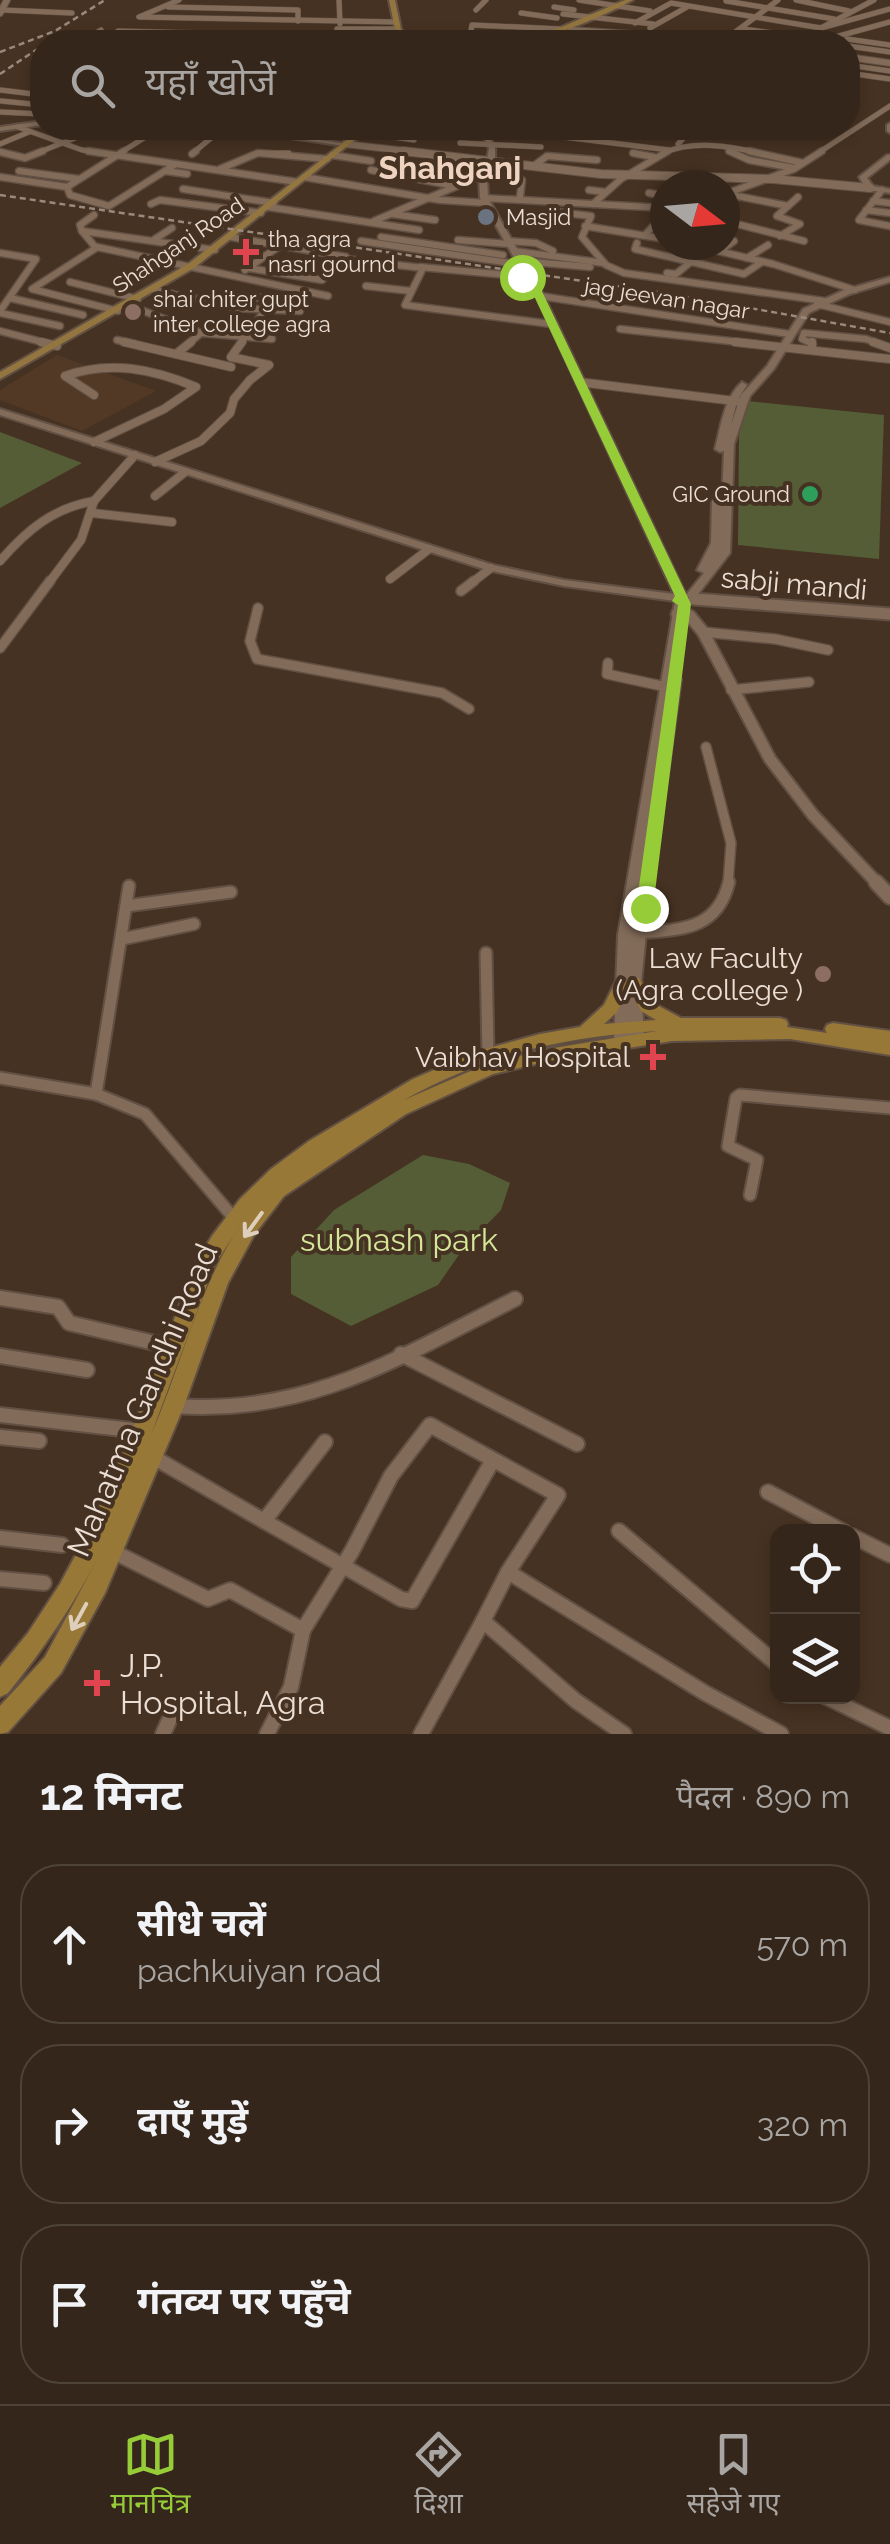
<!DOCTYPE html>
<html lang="hi">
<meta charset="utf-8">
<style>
:root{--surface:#34261a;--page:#3c2e23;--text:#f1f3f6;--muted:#a9a5a2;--line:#4e4339;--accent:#97cc39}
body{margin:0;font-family:Raleway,"Noto Sans Devanagari",sans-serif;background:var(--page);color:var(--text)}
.controls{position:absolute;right:30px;bottom:30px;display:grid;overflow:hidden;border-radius:20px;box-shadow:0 5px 15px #0003}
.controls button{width:90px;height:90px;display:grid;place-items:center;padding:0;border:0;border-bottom:2px solid var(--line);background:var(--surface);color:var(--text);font:50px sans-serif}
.compass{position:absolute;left:650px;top:170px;width:90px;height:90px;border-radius:50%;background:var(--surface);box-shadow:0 5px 15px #0003;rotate:106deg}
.stop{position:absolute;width:30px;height:30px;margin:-22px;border:8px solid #97cc39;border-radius:50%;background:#fff}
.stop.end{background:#97cc39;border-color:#fff;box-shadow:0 2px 10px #0008}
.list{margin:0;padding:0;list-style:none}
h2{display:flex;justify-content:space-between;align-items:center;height:130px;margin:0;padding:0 40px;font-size:42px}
h2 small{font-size:32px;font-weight:400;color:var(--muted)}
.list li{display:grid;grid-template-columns:65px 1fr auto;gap:30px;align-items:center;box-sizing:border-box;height:160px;margin:0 20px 20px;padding:0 20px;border:2px solid var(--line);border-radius:40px}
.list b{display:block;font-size:38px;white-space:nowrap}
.list p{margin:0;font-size:32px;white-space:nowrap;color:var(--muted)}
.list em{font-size:32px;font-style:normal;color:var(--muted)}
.icon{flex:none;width:55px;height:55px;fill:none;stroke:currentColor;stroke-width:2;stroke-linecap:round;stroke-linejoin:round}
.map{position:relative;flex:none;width:890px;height:1734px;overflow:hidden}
.search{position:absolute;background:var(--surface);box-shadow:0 5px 15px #0003;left:30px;right:30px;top:30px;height:110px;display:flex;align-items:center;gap:25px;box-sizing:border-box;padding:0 35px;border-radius:40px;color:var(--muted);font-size:38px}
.sheet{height:670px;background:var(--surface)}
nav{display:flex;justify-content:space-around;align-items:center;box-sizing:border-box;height:140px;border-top:2px solid var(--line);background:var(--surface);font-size:28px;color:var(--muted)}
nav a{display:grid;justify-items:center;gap:5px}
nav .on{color:var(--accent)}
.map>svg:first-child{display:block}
.built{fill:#523925}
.green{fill:#545d36}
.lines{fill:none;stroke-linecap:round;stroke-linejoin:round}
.minor-far5-casing{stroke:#615043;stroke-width:6}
.minor-far4-casing{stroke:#615043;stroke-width:9}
.minor-far3-casing{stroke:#615043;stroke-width:10}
.minor-far2-casing{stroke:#615043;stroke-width:12}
.minor-far1-casing{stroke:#615043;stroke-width:15}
.minor-casing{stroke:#615043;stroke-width:18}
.tertiary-far3-casing{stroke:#615043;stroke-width:8}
.tertiary-far2-casing{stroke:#615043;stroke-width:10}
.tertiary-far1-casing{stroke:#615043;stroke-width:15}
.tertiary-casing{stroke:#615043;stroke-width:18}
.secondary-casing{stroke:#615043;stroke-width:4}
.primary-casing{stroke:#615043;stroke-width:4}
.trunk-casing{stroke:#615043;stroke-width:4}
.minor-far5{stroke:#826b59;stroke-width:5}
.minor-far4{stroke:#826b59;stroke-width:6}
.minor-far3{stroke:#826b59;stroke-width:8}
.minor-far2{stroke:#826b59;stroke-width:9}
.minor-far1{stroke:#826b59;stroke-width:11}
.minor{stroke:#826b59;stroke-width:14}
.tertiary-far3{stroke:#826b59;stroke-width:6}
.tertiary-far2{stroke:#826b59;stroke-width:8}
.tertiary-far1{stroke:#826b59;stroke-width:11}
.tertiary{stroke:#826b59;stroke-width:14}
.secondary{fill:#826b59;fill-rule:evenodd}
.primary{fill:#92753f;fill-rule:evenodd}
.trunk{fill:#977836;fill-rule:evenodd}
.rail{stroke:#9a8a7d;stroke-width:2.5;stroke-dasharray:6 4;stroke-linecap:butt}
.oneway{stroke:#decfbc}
.route{fill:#97cc39}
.worship-dot{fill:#6b7280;stroke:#463222;stroke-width:4}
.health-dot{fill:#e0444e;stroke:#463222;stroke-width:4}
.education-dot{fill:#8d6e63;stroke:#463222;stroke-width:4}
.leisure-dot{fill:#2e9e5b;stroke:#463222;stroke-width:4}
.labels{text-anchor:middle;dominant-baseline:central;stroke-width:8;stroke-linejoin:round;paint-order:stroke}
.far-poi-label{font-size:22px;fill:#ebded4;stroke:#463222;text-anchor:start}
.far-street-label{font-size:22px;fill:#ebded4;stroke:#463222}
.street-label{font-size:28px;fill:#ebded4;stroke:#463222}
.poi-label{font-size:28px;fill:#ebded4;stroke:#463222;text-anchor:end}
.far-district-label{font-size:32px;font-weight:bold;fill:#eed4c0;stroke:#463222}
.near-park-label{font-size:32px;fill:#d4e698;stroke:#463222}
.near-street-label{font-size:32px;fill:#ebded4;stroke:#463222}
.near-poi-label{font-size:32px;fill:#ebded4;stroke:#463222;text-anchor:start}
</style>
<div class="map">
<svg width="890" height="1734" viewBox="0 0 890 1734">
<rect width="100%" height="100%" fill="#463222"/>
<path class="built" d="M57,355L156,391L82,431L0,400V390Z"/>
<g class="green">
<path d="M748,401L884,415L879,559L738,545L739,434Z"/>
<path d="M0,432L82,463L0,508Z"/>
<path d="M423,1155L469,1164L510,1183L501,1210L463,1249L438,1285L351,1326L291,1294V1257L334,1210Z"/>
</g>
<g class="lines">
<defs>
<g id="minor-far5">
<path d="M179,0L139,17L396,22"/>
<path d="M339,0L340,24"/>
<path d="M579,0L650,11"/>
<path d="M796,0L849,11"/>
<path d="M726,1L834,19"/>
<path d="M168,7L298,10V21"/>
<path d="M554,7L574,10"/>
<path d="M2,10L72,13"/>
<path d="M476,10L486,0"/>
<path d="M521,13L557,18"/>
<path d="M563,14L653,24"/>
<path d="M635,23L671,3L821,28L890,9"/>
<path d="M650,28L687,7"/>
<path d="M337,29H398"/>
<path d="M743,29L816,39"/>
<path d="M110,38L144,40"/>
<path d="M726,39L778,0"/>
<path d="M847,39L890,45"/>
<path d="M81,42L101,30"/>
<path d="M101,42L118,31L470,40"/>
<path d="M469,42L472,25L561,29"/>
<path d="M517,42H524"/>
<path d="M815,42L821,28L874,0"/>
<path d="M817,42L890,22"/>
<path d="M848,46L890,52"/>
<path d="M848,65L890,71"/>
<path d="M848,73L890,79"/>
<path d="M0,90L42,95"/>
<path d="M1,101L42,105"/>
<path d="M0,112L42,114"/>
<path d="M18,127L82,150L104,153"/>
<path d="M334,128L360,131"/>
<path d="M573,128L607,133"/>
<path d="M609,128L635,131"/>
<path d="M431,131L485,134"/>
<path d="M359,132L414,140"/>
<path d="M531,133L669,150"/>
<path d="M774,133L780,128"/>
<path d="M289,136L302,128"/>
<path d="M460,143L541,147"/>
<path d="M0,144L29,132"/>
<path d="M678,144L692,129L687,128"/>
<path d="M729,151L734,153"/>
<path d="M0,152L6,153"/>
<path d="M37,153L90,132L105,134L117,128"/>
<path d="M120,153L160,128"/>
<path d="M193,153L223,128"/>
<path d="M258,153H289"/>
<path d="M663,153C694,140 728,146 760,153"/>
<path d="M818,153L890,106"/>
</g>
<g id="minor-far4">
<path d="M88,151L176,164"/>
<path d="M124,151L67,187L70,195L109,206L176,164L297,182"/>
<path d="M729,151L749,160L794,168"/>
<path d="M749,151L803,163"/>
<path d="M0,152L25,158L43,151"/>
<path d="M633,153L654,157"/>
<path d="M192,154L196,151"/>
<path d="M332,155L371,161"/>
<path d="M535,165L547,156L597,160"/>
<path d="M220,169L258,153L327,159"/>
<path d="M371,170L455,186"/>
<path d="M19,171L79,179"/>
<path d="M166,171L187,174"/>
<path d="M405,176L426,162"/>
<path d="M0,177L67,187"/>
<path d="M304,177L440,200L487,203"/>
<path d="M518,177L522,180L520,197"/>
<path d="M183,189L274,203"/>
<path d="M589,190L605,192"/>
<path d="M882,190L859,220L890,226"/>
<path d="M649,193L665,196"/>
<path d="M725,194L794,169L822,151"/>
<path d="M727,194L788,206"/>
<path d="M484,198L665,208"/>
<path d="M873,201L890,203"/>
<path d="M151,204L160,200L261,213"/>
<path d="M593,204L621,179L668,151"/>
<path d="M268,207L419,230"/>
<path d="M866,210L890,213"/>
<path d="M557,212L591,216L582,237L606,265L624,273L824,301"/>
<path d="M392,214L435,220"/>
<path d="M374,221L483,175"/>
<path d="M725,221L804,241"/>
<path d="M585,226L665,239"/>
<path d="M82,231L96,248L32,289L118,311"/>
<path d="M82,231L215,250"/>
<path d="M82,231L80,225L94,215"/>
<path d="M645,235L665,213"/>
<path d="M780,236L800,224L777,216L798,197"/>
<path d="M231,237L346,257L322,280L248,268"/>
<path d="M381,237L503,255"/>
<path d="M155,239L172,228"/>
<path d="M458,240L510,244"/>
<path d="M361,241L523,265"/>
<path d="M507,241L536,243L553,251"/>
<path d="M637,243L635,249L744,274L762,262"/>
<path d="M693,245L773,264L855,290"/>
<path d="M97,247L328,296"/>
<path d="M514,251L604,263"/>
<path d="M720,251L734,241L725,237"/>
<path d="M0,253L36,259L0,311"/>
<path d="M747,258L768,245"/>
<path d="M345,259L423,268L405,305L551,324"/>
<path d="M521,261L590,267"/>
<path d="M420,267L530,277"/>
<path d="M245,270L278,247"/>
<path d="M667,273L676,274L708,248"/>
<path d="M70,282L138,299"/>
<path d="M366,286L411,291"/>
<path d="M153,289L192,299L290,297"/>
<path d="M540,296L789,334"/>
<path d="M10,298L83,315"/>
<path d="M817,304L890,322"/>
<path d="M128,305L201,333L272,339"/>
<path d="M232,308L300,311"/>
<path d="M0,313L60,326"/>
<path d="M620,329L757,344"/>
<path d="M0,331L50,344"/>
<path d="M117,340L135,344"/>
<path d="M188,344L201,333"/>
<path d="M240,344L265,310"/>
<path d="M813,344L802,339L804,333L866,339L880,344"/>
</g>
<g id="minor-far3">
<path d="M41,342L57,346"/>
<path d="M124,342L231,367"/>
<path d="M735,342L890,359"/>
<path d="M873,342L890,348"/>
<path d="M812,350V342"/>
<path d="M176,354L191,342"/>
<path d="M579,382L743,402"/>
<path d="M94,395L65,376C110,360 153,369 196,387L164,409L94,442"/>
<path d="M155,462L201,441L230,413L234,399L250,380L269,365L231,357L242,342"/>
<path d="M155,496L185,472"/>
<path d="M92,513L172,522"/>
<path d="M0,561C27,530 53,508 94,501"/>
<path d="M390,579L429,549"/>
<path d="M48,584L81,540L94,501L135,455"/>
<path d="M470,584L491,568"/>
</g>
<g id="minor-far2">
<path d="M461,591L474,581"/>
<path d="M258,608L250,641L257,659L442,693L469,709"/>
<path d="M703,632L775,639L828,650"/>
<path d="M0,648L50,581"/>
<path d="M608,663L607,674L671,688"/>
<path d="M731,690L809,682"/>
<path d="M706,747L731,843L728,884"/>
</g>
<g id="minor-far1">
<path d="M126,906L231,892"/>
<path d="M639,933C680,929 717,931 729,882"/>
<path d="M122,939L194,924"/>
<path d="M486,953L488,1054"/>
<path d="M0,1078L96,1094L145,1114L233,1217"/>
<path d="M96,1094L129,886"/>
<path d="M750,1195L757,1160L728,1146L736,1098L740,1095L890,1108"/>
</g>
<g id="minor">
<path d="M0,1298L58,1307L69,1323L172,1347"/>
<path d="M401,1354L577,1444"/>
<path d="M0,1356L87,1370"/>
<path d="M174,1406C308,1416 400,1357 515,1299"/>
<path d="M0,1415L140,1431"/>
<path d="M0,1437L39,1441"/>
<path d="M153,1457L264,1521L325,1442"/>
<path d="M768,1492L844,1532"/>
<path d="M264,1521L401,1599L412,1601L493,1460"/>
<path d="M619,1531L778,1665"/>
<path d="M852,1536L890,1555"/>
<path d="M0,1538L62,1545"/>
<path d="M112,1551L208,1599L230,1590L303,1630"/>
<path d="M508,1572L705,1693L781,1734"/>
<path d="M0,1579L44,1583"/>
<path d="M824,1696L890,1728"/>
<path d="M163,1734L177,1703"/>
<path d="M267,1734L291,1687L303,1630L352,1551L391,1476L430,1425L558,1495L508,1572L483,1621L576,1701L624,1734"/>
<path d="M421,1734L483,1621"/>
</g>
<g id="tertiary-far3">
<path d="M0,13L7,0"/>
<path d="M571,30L756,42"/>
<path d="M848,57L890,63"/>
<path d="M345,144L425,153"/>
</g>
<path id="tertiary-far2" d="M403,151L601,174L773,179L870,188"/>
<g id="tertiary-far1">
<path d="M694,599L890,614"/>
<path d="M677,614L690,616L703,632L770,759L813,815L878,884"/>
</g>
<path id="tertiary" d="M876,882L890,897"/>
<g id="secondary">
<path d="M42,121V125L0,131V127Z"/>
<path d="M890,123V133L887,131V125Z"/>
<path d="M222,128H237L348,144L345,146Z"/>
<path d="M479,128H485L495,148V160L487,175L488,198L544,296L686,595L704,573L697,570L711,543L712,500L717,497L722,500L724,451L720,452L715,449C721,426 724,398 742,382L747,385L737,401L731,425L741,395L767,366L803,309L844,290L890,277V282L850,294L809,313L774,369L750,396L734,444L730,553L695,598L686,597L684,600L686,602L674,676L681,679L646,933L641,983L644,1039L641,1043L636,1045L629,1040L622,1044L617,1042L614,1038L618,935L675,601L564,586L487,570L0,415V409L493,565L564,580L674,594L536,296L480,198L479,175L487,160L489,148Z"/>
<path d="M887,155H890V160L867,178L873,186L890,189V193L867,190L859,177Z"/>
</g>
<g id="primary">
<path d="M389,0H395L401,29L413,42H407L395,29Z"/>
<path d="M625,0H633C606,15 540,44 511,42L559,28Z"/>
<path d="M362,128H370L194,268L0,379V372L188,264Z"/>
</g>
<path id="trunk" d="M634,977L640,979L653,1003L681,1018H780L786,1020L788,1024L787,1027L827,1033L825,1029L827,1025L833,1023L890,1031V1055L790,1039L672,1041L554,1060L493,1074L406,1114L284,1196L254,1235L228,1283L184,1406L105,1593L61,1673L8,1732L0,1734V1706L45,1657L98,1558C72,1607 43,1650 8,1693L0,1697V1667L28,1633L60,1584L88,1532L133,1429L195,1264L212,1236L240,1199L271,1169L309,1141L413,1079L478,1051L540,1034L580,1027L604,1005L616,981H627ZM629,988L641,1011L656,1020L604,1024L617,1012ZM657,1031L554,1048L489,1063L404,1100C487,1054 562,1037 657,1031ZM243,1221C199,1285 182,1364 151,1435L214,1266Z"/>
</defs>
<use href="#minor-far5" class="minor-far5-casing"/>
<use href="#minor-far4" class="minor-far4-casing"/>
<use href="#minor-far3" class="minor-far3-casing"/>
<use href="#minor-far2" class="minor-far2-casing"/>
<use href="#minor-far1" class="minor-far1-casing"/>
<use href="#minor" class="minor-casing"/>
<use href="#tertiary-far3" class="tertiary-far3-casing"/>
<use href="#tertiary-far2" class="tertiary-far2-casing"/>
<use href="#tertiary-far1" class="tertiary-far1-casing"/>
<use href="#tertiary" class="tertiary-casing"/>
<use href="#secondary" class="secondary-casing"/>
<use href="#primary" class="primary-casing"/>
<use href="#trunk" class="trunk-casing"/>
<use href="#minor-far5" class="minor-far5"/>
<use href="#minor-far4" class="minor-far4"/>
<use href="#minor-far3" class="minor-far3"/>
<use href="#minor-far2" class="minor-far2"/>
<use href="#minor-far1" class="minor-far1"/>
<use href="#minor" class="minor"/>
<use href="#tertiary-far3" class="tertiary-far3"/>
<use href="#tertiary-far2" class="tertiary-far2"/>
<use href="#tertiary-far1" class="tertiary-far1"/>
<use href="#tertiary" class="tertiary"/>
<use href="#secondary" class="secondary"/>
<use href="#primary" class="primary"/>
<use href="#trunk" class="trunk"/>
<g class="rail">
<path d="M0,52L55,31L105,0"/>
<path d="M0,74L42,46"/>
<path d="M0,195L671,294L890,333"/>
</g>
</g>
<defs><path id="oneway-shaft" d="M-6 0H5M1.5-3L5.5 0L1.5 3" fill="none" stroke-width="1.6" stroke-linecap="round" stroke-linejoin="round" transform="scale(2.5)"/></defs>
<g class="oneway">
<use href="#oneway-shaft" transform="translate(253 1225) rotate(126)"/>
<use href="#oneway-shaft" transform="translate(79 1617) rotate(119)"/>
</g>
<path class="route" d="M530,274L538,283L691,604L653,908L645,914L636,908L678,605L672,601L675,596L528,283L517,277Z"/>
<circle class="worship-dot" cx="486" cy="217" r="10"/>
<g class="health-dot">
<path d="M241 237h10v10h10v10h-10v10h-10v-10h-10v-10h10z"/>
<path d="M648 1042h10v10h10v10h-10v10h-10v-10h-10v-10h10z"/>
<path d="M92 1668h10v10h10v10h-10v10h-10v-10h-10v-10h10z"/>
</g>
<g class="education-dot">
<circle cx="133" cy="312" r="10"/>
<circle cx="823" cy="974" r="10"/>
</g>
<circle class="leisure-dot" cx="810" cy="494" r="10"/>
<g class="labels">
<g class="far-poi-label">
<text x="506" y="217">Masjid</text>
<text x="268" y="239">tha agra<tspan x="268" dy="25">nasri gournd</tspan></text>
<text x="153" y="299">shai chiter gupt<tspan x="153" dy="25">inter college agra</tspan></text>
<text x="790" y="494" text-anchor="end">GIC Ground</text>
</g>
<g class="far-street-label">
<text transform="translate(178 245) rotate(-34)">Shahganj Road</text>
<text transform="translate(667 298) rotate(9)">jag jeevan nagar</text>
</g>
<g class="street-label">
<text transform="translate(794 584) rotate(5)">sabji mandi</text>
</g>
<g class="poi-label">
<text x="803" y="958">Law Faculty<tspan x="803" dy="32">(Agra college )</tspan></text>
<text x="630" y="1057">Vaibhav Hospital</text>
</g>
<g class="far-district-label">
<text x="450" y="167">Shahganj</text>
</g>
<g class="near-park-label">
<text x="399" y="1239">subhash park</text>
</g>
<g class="near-street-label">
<text transform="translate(142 1400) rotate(-67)">Mahatma Gandhi Road</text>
</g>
<g class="near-poi-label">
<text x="120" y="1665">J.P.<tspan x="120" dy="37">Hospital, Agra</tspan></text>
</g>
</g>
</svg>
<div class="controls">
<button><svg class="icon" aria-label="locate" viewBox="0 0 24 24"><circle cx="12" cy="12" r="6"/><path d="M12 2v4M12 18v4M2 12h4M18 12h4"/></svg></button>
<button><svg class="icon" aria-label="layers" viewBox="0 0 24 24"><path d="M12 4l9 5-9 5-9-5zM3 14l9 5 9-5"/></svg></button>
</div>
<svg class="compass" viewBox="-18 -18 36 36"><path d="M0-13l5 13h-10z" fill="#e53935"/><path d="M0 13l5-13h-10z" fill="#a9a5a2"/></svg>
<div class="stop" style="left:522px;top:277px"></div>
<div class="stop end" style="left:645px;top:908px"></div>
<div class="search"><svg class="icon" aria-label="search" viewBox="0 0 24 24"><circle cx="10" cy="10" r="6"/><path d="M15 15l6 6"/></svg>यहाँ खोजें</div>
</div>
<section class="sheet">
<h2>12 मिनट<small>पैदल · 890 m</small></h2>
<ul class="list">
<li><svg class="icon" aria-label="ahead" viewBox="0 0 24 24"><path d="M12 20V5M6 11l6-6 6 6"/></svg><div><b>सीधे चलें</b><p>pachkuiyan road</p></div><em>570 m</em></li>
<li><svg class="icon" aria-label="right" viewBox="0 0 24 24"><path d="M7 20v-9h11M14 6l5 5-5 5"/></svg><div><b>दाएँ मुड़ें</b></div><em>320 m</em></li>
<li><svg class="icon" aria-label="arrive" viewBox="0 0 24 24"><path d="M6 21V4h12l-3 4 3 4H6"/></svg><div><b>गंतव्य पर पहुँचे</b></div></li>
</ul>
</section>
<nav>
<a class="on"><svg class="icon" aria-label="map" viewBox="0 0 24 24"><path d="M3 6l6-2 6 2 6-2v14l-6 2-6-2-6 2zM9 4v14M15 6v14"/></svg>मानचित्र</a>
<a><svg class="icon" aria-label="directions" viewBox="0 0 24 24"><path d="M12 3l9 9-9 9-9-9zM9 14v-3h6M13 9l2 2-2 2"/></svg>दिशा</a>
<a><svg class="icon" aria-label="saved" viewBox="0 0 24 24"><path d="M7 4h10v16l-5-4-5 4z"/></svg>सहेजे गए</a>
</nav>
